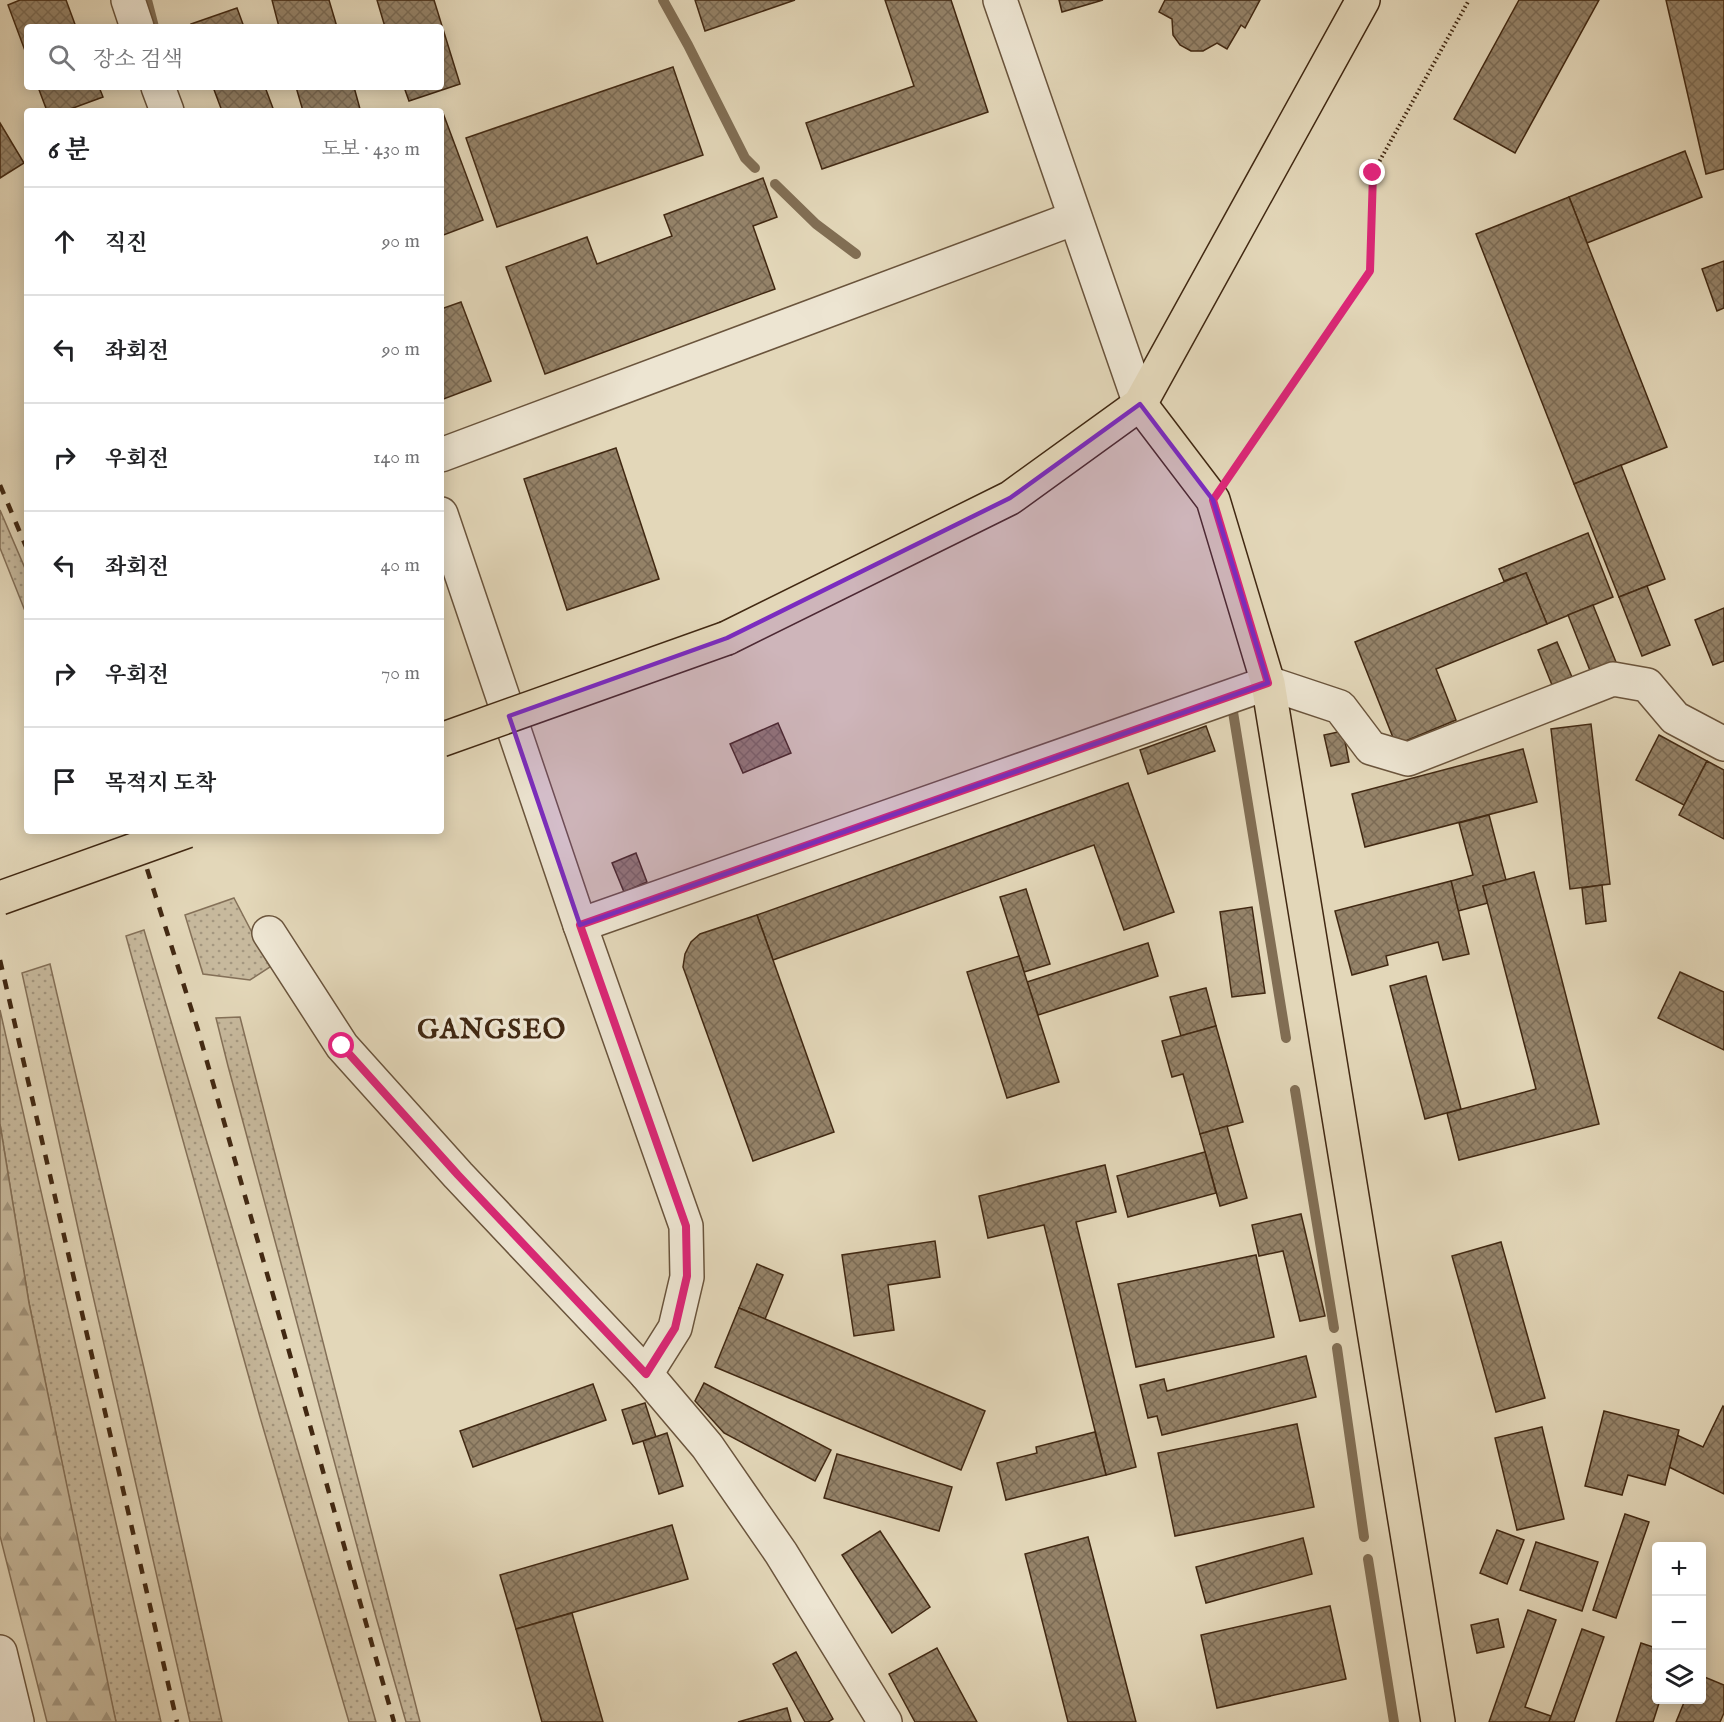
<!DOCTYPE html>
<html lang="ko">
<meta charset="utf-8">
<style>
:root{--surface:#fff;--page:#f2f2f2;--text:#202124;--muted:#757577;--line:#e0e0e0}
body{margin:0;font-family:"IM FELL English","Noto Serif KR",serif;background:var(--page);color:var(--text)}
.controls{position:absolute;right:18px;bottom:18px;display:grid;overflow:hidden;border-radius:6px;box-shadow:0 3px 15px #0003}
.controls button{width:54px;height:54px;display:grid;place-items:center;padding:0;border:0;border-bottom:2px solid var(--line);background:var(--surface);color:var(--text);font:30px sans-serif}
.stop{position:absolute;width:18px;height:18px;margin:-14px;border:4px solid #db2777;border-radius:50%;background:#fff}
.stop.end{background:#db2777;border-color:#fff;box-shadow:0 2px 6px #0008}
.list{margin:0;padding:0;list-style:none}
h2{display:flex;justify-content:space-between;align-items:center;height:78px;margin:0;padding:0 24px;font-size:26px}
h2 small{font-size:20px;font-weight:400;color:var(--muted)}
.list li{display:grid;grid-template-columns:39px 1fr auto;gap:18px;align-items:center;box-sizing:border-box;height:108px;padding:0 24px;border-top:2px solid var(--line)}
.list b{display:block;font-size:22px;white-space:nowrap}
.list em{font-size:20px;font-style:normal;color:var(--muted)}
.icon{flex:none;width:33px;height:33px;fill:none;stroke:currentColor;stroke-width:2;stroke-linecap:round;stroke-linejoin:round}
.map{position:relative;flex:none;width:1724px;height:1722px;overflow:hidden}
.search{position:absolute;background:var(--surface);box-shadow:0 3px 15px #0003;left:24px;top:24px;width:420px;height:66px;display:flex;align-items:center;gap:15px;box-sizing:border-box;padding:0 21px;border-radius:6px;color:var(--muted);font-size:22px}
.panel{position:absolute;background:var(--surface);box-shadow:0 3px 15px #0003;left:24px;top:108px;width:420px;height:726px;border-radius:6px}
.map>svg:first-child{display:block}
.grass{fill:url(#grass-dots);stroke:#847058;stroke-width:1.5}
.forest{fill:url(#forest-firs);stroke:#847058;stroke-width:1.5}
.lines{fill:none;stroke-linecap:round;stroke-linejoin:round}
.stream{stroke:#816e54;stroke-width:10}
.building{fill:url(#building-cross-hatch);stroke:#412812;stroke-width:1.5}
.minor-casing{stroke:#6a543c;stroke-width:36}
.major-casing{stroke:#412812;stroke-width:36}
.path{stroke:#412812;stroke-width:4;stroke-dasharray:1.5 3;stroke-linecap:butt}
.minor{stroke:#ede5d2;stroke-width:33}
.major{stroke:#e3d7b9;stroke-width:33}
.rail{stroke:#412812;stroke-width:4.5;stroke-dasharray:10 10;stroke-linecap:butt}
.major-bridge-casing{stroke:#412812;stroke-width:36;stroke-linecap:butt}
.major-bridge{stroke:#e3d7b9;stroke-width:33}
.route{stroke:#db2777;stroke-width:8}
.marked{fill:#7b2cbf;fill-opacity:0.2;stroke:#7b2cbf;stroke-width:4.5;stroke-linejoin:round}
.labels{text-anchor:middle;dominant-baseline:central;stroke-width:6;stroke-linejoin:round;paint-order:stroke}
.district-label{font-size:27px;font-weight:bold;letter-spacing:1.5px;fill:#412812;stroke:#ede5d2}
</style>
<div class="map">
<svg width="1724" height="1722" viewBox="0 0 1724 1722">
<defs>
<pattern id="grass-dots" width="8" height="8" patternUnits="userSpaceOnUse" patternTransform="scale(1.5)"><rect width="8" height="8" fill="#c7b99d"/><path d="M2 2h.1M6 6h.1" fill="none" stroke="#a3967f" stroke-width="1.8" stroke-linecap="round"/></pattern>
<pattern id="forest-firs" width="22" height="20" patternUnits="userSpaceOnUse" patternTransform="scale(1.5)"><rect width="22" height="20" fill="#c7b99d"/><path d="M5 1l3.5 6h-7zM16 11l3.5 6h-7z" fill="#a3967f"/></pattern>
<pattern id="building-cross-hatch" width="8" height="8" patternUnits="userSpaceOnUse" patternTransform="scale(1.5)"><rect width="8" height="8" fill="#958369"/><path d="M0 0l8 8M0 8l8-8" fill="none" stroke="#7b6b55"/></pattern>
</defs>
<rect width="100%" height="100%" fill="#e3d7b9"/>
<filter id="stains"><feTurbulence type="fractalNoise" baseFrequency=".00333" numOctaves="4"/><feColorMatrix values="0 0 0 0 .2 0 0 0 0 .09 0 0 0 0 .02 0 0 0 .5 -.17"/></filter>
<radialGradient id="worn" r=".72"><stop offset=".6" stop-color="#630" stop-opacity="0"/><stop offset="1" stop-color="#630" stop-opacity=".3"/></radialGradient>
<g class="grass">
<path d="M0,510L27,573V616L0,548Z"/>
<path d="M234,898L270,967L250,980L203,974L185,915Z"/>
<path d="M144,930L291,1426L376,1722H349L260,1417L126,936Z"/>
<path d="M50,964L146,1377L222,1722H190L86,1265L22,973Z"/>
<path d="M0,1010L161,1722H116L106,1678L29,1303L0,1124Z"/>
<path d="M240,1017L420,1722H406L376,1617L228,1066L216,1018Z"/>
</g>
<path class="forest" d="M0,1124L29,1303L116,1722H47L0,1536Z"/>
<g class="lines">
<g class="stream">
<path d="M147,0L154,27"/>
<path d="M663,0L688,45L745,158L755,168"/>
<path d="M775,184L816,224L856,254"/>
<path d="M1233,712L1286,1038"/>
<path d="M1295,1090L1334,1328"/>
<path d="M1337,1348L1364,1537"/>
<path d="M1368,1559L1394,1722"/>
</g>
</g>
<g class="building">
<path d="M20,0H66L76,27H27V56L8,5Z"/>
<path d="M272,0H329L337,27H279Z"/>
<path d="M377,0H434L460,84L409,101L404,87H441V27H385Z"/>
<path d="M695,0H795L705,31Z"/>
<path d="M885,0H951L988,112L822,169L806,123L914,86Z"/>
<path d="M1059,0H1103L1062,12Z"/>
<path d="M1165,0H1260L1245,28L1241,25L1227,49L1217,43L1203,51H1191L1180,45L1173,35L1172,19L1159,12Z"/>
<path d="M1519,0H1599L1515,153L1454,119Z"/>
<path d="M1666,0H1724V169L1706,174Z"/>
<path d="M237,8L244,27H192L191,24Z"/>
<path d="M673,67L703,155L497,227L466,138Z"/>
<path d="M38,87H99L103,97L65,111H47Z"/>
<path d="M213,87H265L274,111H222Z"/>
<path d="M296,87H354L360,109L352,111H303Z"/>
<path d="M443,113L483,220L441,236V114Z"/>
<path d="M0,123L24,163L0,178Z"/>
<path d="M1685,151L1702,197L1587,243L1569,197Z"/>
<path d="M763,178L777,217L753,226L775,289L545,374L506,267L587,237L597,264L672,236L664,215Z"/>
<path d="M1569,197L1667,447L1574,484L1476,234Z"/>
<path d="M1724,261V308L1717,311L1702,269Z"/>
<path d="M461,302L491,381L441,400V309Z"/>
<path d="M616,448L659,579L567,610L524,479Z"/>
<path d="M1621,465L1665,579L1619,597L1574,484Z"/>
<path d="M1588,533L1613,597L1547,624L1526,573L1504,581L1499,569Z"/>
<path d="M1526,573L1547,624L1436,669L1456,720L1396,745L1355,642Z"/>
<path d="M1647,586L1670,645L1642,656L1619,597Z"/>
<path d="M1593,605L1616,662L1591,673L1568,615Z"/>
<path d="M1724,608V661L1713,665L1695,620Z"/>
<path d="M1557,642L1572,677L1552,685L1538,650Z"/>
<path d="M778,723L791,753L743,773L730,744Z"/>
<path d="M1591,724L1610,884L1570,889L1551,729Z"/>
<path d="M1206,726L1215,751L1148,774L1140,750Z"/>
<path d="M1343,731L1349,762L1331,766L1324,735Z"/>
<path d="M1659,735L1707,761L1684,805L1636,780Z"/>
<path d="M1523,749L1537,802L1365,847L1352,794Z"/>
<path d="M1707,761L1724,770V839L1679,815Z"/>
<path d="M1128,783L1174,912L1124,930L1094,845L773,960L757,915Z"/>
<path d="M1489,815L1506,880L1483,886L1488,903L1458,911L1451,881L1473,875L1459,823Z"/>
<path d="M636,853L647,882L624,892L612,863Z"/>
<path d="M1534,872L1599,1124L1459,1160L1447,1113L1536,1089L1483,886Z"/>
<path d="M1451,881L1469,954L1443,960L1438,942L1386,956L1388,965L1352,975L1335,911Z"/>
<path d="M1602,885L1606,921L1586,924L1582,888Z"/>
<path d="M1026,889L1050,964L1024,972L1000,897Z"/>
<path d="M1252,907L1265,993L1232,997L1220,912Z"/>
<path d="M757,915L834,1132L753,1161L683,967L685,954L691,942L700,934Z"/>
<path d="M1148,943L1158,976L1038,1015L1027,982Z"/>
<path d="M1019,956L1059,1082L1007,1098L967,972Z"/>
<path d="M1680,972L1724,992V1050L1658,1018Z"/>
<path d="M1426,976L1461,1109L1425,1119L1390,986Z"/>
<path d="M1206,988L1216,1026L1181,1036L1170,997Z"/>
<path d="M1216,1026L1243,1122L1200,1134L1183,1074L1172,1077L1162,1041Z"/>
<path d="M1227,1126L1247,1198L1220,1206L1200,1134Z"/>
<path d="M1205,1152L1216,1193L1128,1217L1117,1176Z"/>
<path d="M1105,1165L1116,1212L1076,1222L1136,1467L1106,1475L1044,1225L988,1238L979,1196Z"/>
<path d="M1301,1214L1325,1316L1300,1321L1283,1251L1259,1256L1252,1225Z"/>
<path d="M935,1241L940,1277L888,1285L894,1330L854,1336L842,1255Z"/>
<path d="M1501,1242L1545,1398L1496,1412L1452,1256Z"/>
<path d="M1256,1255L1274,1337L1136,1367L1118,1284Z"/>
<path d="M757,1264L783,1275L765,1319L739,1308Z"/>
<path d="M739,1308L985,1411L961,1470L715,1367Z"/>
<path d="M1306,1356L1316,1397L1162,1435L1157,1416L1148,1418L1140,1385L1164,1379L1167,1391Z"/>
<path d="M704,1383L831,1450L815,1481L724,1433L695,1401Z"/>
<path d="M593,1384L606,1420L473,1467L460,1431Z"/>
<path d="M645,1403L656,1437L633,1444L622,1410Z"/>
<path d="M1723,1406L1724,1407V1494L1669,1467L1677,1435L1703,1447Z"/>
<path d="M1604,1411L1679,1430L1665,1485L1628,1475L1622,1495L1585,1486Z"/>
<path d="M1297,1424L1314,1507L1175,1536L1158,1453Z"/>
<path d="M1542,1427L1564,1519L1517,1530L1495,1438Z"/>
<path d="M1095,1432L1106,1475L1006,1500L997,1463L1037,1453L1036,1447Z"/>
<path d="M667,1433L683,1486L659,1494L643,1441Z"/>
<path d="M837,1454L952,1487L939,1531L824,1498Z"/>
<path d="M1625,1514L1649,1522L1616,1618L1593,1610Z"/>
<path d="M672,1525L688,1579L516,1629L500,1575Z"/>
<path d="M1497,1530L1524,1540L1507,1584L1480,1573Z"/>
<path d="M880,1531L930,1607L892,1633L842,1555Z"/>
<path d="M1088,1537L1136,1722H1068L1025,1554Z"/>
<path d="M1303,1538L1312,1574L1206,1603L1196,1567Z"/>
<path d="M1536,1542L1598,1562L1582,1611L1520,1590Z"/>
<path d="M1330,1606L1346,1679L1217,1708L1201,1635Z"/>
<path d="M1528,1610L1556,1620L1525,1707L1551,1716L1549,1722H1489Z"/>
<path d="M572,1613L603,1722H542L516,1629Z"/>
<path d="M1498,1619L1504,1647L1477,1653L1471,1625Z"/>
<path d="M1582,1629L1604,1637L1574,1722H1549Z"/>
<path d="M1641,1643L1656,1648V1670L1654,1678L1656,1679V1700H1660L1653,1722H1616Z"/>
<path d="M937,1648L977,1722H915L889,1674Z"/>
<path d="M796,1652L833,1719L828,1722H805L773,1664Z"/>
<path d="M1702,1676L1724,1685V1713L1720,1722H1676L1685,1700H1702Z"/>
<path d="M787,1708L791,1722H738Z"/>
</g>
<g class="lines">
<defs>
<g id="minor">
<path d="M128,0L137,27"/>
<path d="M1000,0L1140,404"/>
<path d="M158,87L167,111"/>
<path d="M441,455L1075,218"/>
<path d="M441,514L580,925L686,1226L687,1277L675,1328L646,1374"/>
<path d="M580,925L1268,683L1340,707L1371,748L1408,759L1613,679L1647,685L1675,718L1724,744"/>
<path d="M269,933L342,1046L458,1175L646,1374L707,1446L781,1553L885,1722"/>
<path d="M0,1652L17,1722"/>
</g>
<g id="major">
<path d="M1140,404L1213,500L1268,683L1438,1722"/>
<path d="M727,638L1010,498L1140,404L1363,0"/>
</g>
</defs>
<use href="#minor" class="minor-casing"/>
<use href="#major" class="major-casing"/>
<path class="path" d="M1232,472L1370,271L1373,173L1469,0"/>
<use href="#minor" class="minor"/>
<use href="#major" class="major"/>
<g class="rail">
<path d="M0,485L27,549"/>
<path d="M135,831L198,1030L394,1722"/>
<path d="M0,960L177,1722"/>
</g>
<defs>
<g id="major-bridge">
<path d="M441,740L727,638"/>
<path d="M0,898L187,831"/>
</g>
</defs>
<use href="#major-bridge" class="major-bridge-casing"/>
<use href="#major-bridge" class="major-bridge"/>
</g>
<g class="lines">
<path class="route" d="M342,1046L458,1175L646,1374L675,1328L687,1276L686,1226L580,925L1268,683L1213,500L1370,271L1373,173"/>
</g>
<path class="marked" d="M1140,404L1213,500L1268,683L580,925L509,716L727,638L1010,498Z"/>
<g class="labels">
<g class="district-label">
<text x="492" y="1031">GANGSEO</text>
</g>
</g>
<rect width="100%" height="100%" filter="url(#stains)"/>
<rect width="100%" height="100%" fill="url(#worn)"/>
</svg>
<div class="controls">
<button>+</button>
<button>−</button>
<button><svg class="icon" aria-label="layers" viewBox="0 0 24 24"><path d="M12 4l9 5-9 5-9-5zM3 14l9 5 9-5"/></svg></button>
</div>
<div class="stop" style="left:342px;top:1046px"></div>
<div class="stop end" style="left:1373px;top:173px"></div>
<div class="search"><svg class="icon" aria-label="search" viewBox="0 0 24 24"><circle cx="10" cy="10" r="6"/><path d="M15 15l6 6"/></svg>장소 검색</div>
<section class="panel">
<h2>6 분<small>도보 · 430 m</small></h2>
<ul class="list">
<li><svg class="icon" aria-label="ahead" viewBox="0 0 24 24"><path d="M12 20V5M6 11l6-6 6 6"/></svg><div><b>직진</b></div><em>90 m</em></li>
<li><svg class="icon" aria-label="left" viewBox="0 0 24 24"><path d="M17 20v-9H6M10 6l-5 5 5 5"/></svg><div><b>좌회전</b></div><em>90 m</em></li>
<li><svg class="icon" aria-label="right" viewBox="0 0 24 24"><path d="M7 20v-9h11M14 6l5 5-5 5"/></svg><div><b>우회전</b></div><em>140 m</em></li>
<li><svg class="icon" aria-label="left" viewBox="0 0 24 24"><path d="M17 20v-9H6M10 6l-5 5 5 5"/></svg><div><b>좌회전</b></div><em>40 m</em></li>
<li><svg class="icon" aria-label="right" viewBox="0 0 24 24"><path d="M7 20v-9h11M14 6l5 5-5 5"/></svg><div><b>우회전</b></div><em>70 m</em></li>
<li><svg class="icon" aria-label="arrive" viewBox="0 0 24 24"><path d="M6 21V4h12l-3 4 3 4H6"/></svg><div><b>목적지 도착</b></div></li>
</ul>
</section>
</div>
